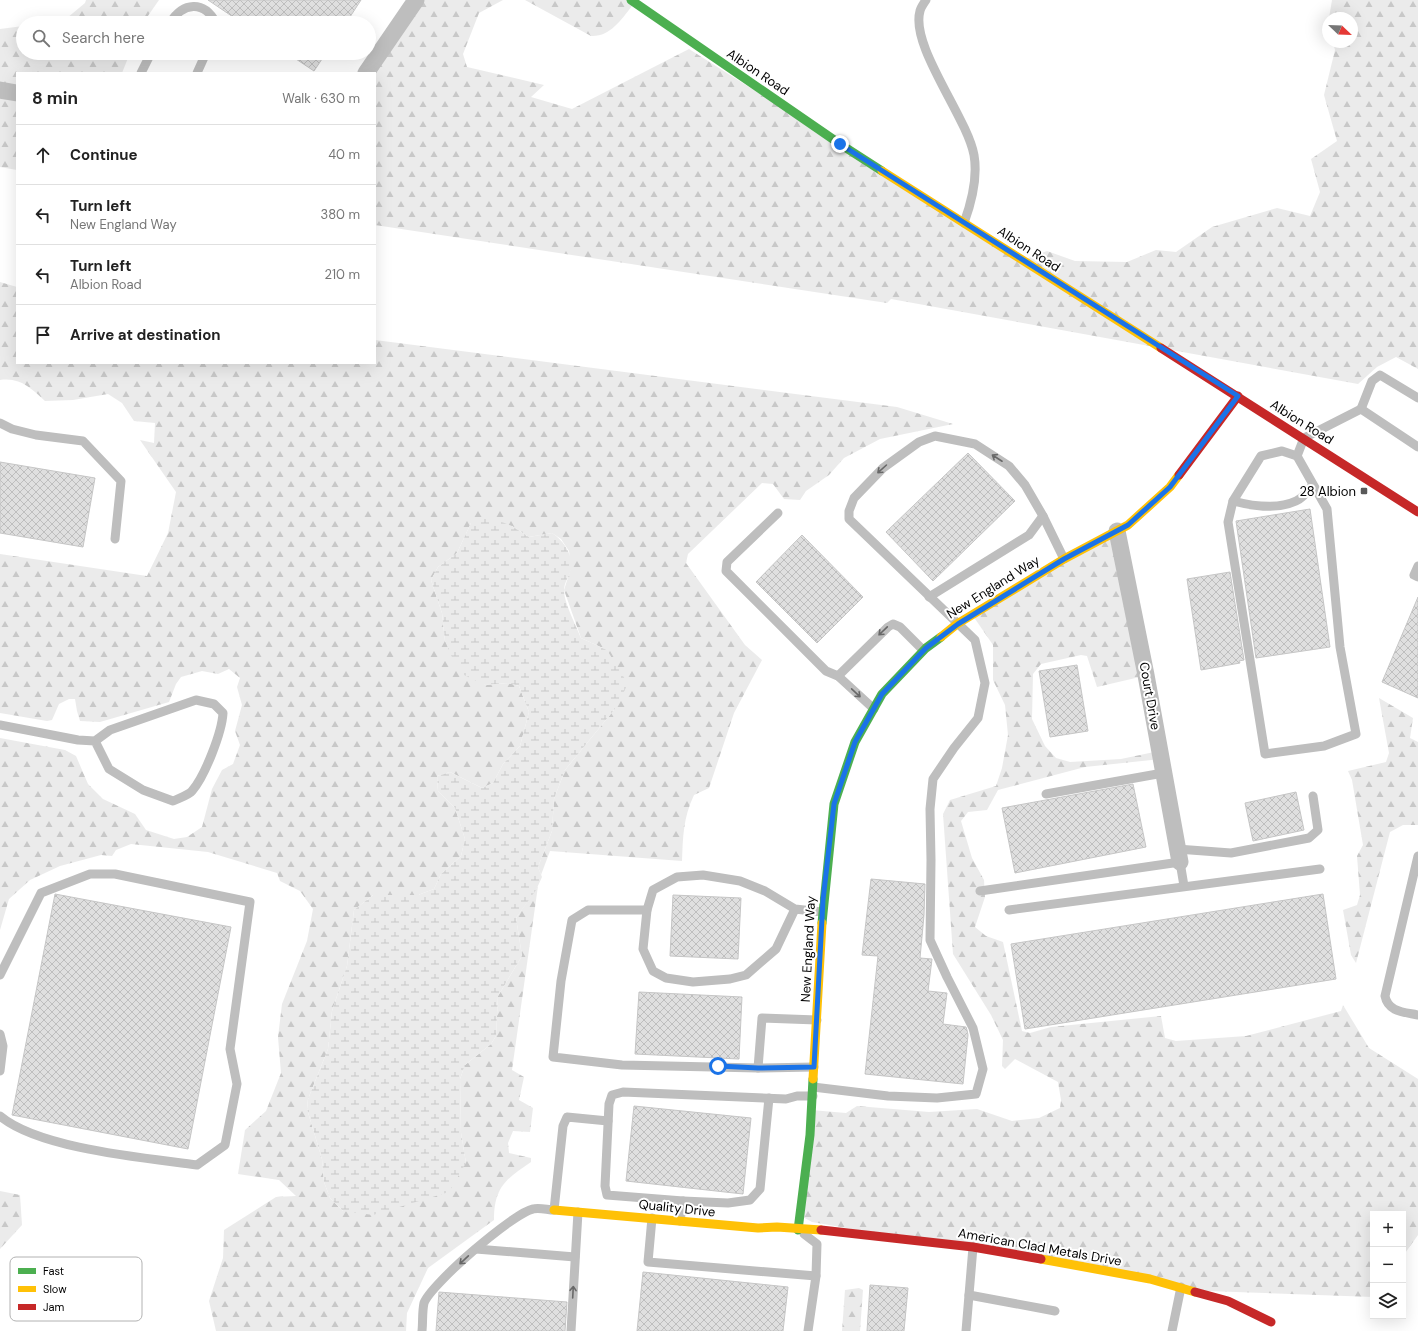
<!DOCTYPE html>
<meta charset="utf-8">
<style>
:root{--surface:#fff;--page:#f6f6f6;--text:#222;--muted:#767676;--line:#e0e0e0}
body{margin:0;font-family:"DM Sans",sans-serif;background:var(--page);color:var(--text)}
.controls{position:absolute;right:12px;bottom:12px;display:grid;overflow:hidden;border-radius:0px;box-shadow:0 4px 16px #0002}
.controls button{width:36px;height:36px;display:grid;place-items:center;padding:0;border:0;border-bottom:1px solid var(--line);background:var(--surface);color:var(--text);font:20px sans-serif}
.compass{position:absolute;left:1322px;top:12px;width:36px;height:36px;border-radius:50%;background:var(--surface);box-shadow:0 4px 16px #0002;rotate:113deg}
.stop{position:absolute;width:12px;height:12px;margin:-9px;border:3px solid #1a73e8;border-radius:50%;background:#fff}
.stop.end{background:#1a73e8;border-color:#fff;box-shadow:0 1px 4px #0008}
.list{margin:0;padding:0;list-style:none}
h2{display:flex;justify-content:space-between;align-items:center;height:52px;margin:0;padding:0 16px;font-size:17px}
h2 small{font-size:13px;font-weight:400;color:var(--muted)}
.list li{display:grid;grid-template-columns:26px 1fr auto;gap:12px;align-items:center;box-sizing:border-box;height:60px;padding:0 16px;border-top:1px solid var(--line)}
.list b{display:block;font-size:15px;white-space:nowrap}
.list p{margin:0;font-size:13px;white-space:nowrap;color:var(--muted)}
.list em{font-size:13px;font-style:normal;color:var(--muted)}
.icon{flex:none;width:22px;height:22px;fill:none;stroke:currentColor;stroke-width:2;stroke-linecap:round;stroke-linejoin:round}
.map{position:relative;flex:none;width:1418px;height:1331px;overflow:hidden}
.search{position:absolute;background:var(--surface);box-shadow:0 4px 16px #0002;left:16px;top:16px;width:360px;height:44px;display:flex;align-items:center;gap:10px;box-sizing:border-box;padding:0 14px;border-radius:22px;color:var(--muted);font-size:15px}
.panel{position:absolute;background:var(--surface);box-shadow:0 4px 16px #0002;left:16px;top:72px;width:360px;height:292px;border-radius:0px}
.map>svg:first-child{display:block}
.forest{fill:url(#forest-firs)}
.wetland{fill:url(#wetland-marsh)}
.building{fill:url(#building-cross-hatch);stroke:#c6c6c6}
.lines{fill:none;stroke-linecap:round;stroke-linejoin:round}
.lane{stroke:#bebebe;stroke-width:9}
.street{stroke:#bebebe;stroke-width:17}
.fast{stroke:#4caf50;stroke-width:9}
.slow{stroke:#ffc107;stroke-width:9}
.jam{stroke:#c62828;stroke-width:9}
.oneway{stroke:#686868}
.route{stroke:#1a73e8;stroke-width:5}
.poi-dot{fill:#595959;stroke:#fff;stroke-width:1.5}
.labels{text-anchor:middle;dominant-baseline:central;stroke-width:4;stroke-linejoin:round;paint-order:stroke}
.street-label{font-size:13px;fill:#000;stroke:#fff}
.poi-label{font-size:13px;fill:#000;stroke:#fff;text-anchor:end}
.key{fill:#fff;stroke:#b2b2b2;stroke-width:1}
.key-label{font-size:11px;fill:#000}
</style>
<div class="map">
<svg width="1418" height="1331" viewBox="0 0 1418 1331">
<defs>
<pattern id="forest-firs" width="22" height="20" patternUnits="userSpaceOnUse"><rect width="22" height="20" fill="#ebebeb"/><path d="M5 1l3.5 6h-7zM16 11l3.5 6h-7z" fill="#c8c8c8"/></pattern>
<pattern id="wetland-marsh" width="20" height="14" patternUnits="userSpaceOnUse"><rect width="20" height="14" fill="#ebebeb"/><path d="M1 5h8M5 5V1M11 12h8M15 12V8" fill="none" stroke="#c8c8c8"/></pattern>
<pattern id="building-cross-hatch" width="8" height="8" patternUnits="userSpaceOnUse"><rect width="8" height="8" fill="#dfdfdf"/><path d="M0 0l8 8M0 8l8-8" fill="none" stroke="#bebebe"/></pattern>
</defs>
<rect width="100%" height="100%" fill="#fff"/>
<g class="forest">
<path d="M86,0H159L143,23H61L85,3Z"/>
<path d="M418,0H503L479,13L463,54L467,67L544,85L531,97L572,109L689,49L1023,260L1047,251L1075,261L1127,262L1156,250L1176,252L1212,227L1277,208L1310,216L1320,192L1311,159L1337,141L1324,95L1335,50L1333,42H1352V18H1329L1332,0H1418V369L1396,357L1377,367L1358,384L891,299L887,303L375,225V73Z"/>
<path d="M525,0H631L632,6C621,20 610,37 591,36Z"/>
<path d="M23,26V53H130L122,73H17V170L0,167V29Z"/>
<path d="M0,282L17,287V363H375V340L897,407L953,424L880,439L844,458L829,475L806,491L800,500L784,499L773,484L762,483L688,554L686,563L745,645L762,660L734,713L709,788L694,795C683,818 683,837 682,861L550,851L541,875L538,867L552,831L554,799L565,770L614,710L607,650L581,638L564,590L571,568L569,551L561,539L552,533L529,537L512,526L471,523L457,553L438,567L431,580L442,613L445,641L485,685L508,683L519,686L529,712L520,746L503,764L493,783L482,788L450,772L437,776L438,791L455,808L465,839L461,856L441,874L434,889L418,895H373L354,910L347,966L332,1011L328,1049L308,1099L307,1109L322,1159L324,1182L330,1198L343,1211L466,1163L461,1133L460,1079L465,1065L491,1044L496,1036L498,996L522,956L516,918L538,886L512,1070L524,1077L519,1100L533,1108L530,1132L513,1131L508,1143L509,1153L531,1158V1162C506,1179 494,1187 494,1220L428,1268L407,1313L406,1331H216L209,1301L223,1258L224,1230L276,1197L296,1196L279,1180L238,1174L245,1130L266,1111L281,1073L278,1037L282,1004L307,941L313,909L300,891L280,881L277,873L208,852L131,844L116,850L112,856L101,855L60,866L30,880L9,899L0,930V738L65,750L76,756L88,784L103,799L135,814L146,830L174,839L187,837L202,827L212,789L222,770L233,764L240,745L235,731L242,705L237,687L240,678L229,669L218,674L202,671L181,677L176,684L169,702L100,722L80,721L77,711L75,699H69L59,704L52,720L47,721L0,713V554L147,576L168,533L176,492L140,440L154,443L155,423L134,421L122,403L108,394L73,400L45,401C31,388 20,377 0,380Z"/>
<path d="M1117,532L1144,676L1097,687L1087,656L1081,655L1041,664L1033,674L1032,719L1045,746L1056,758L1070,762L1121,759L1159,751L1161,759L1085,767L998,790L987,810L968,812L961,821L972,858L984,880L985,897L975,927L986,936L1003,942L1022,1031L1030,1033L1051,1027L1161,1016L1165,1038L1176,1041L1246,1036L1341,1011L1343,1005L1369,1048L1418,1079V1235L1403,1256V1214H1373V1297L1207,1291L812,1222L801,1216L811,1110L846,1113L857,1106L929,1112L977,1109L1012,1121L1039,1118L1060,1108L1061,1100L1058,1082L1015,1059L1005,1069L1002,1066L1003,1040L991,1015L953,954L943,814L950,800L996,786L1002,768L1008,735L1005,705L993,680V645L971,613Z"/>
<path d="M1379,698L1413,718L1410,738L1418,742V825H1403L1390,832L1356,963L1351,955L1343,910L1357,905L1360,895L1357,856L1363,845L1352,780L1348,771L1386,762L1389,753Z"/>
<path d="M0,1191L20,1195L22,1225L0,1249Z"/>
<path d="M859,1288L863,1290L860,1331H842L845,1290Z"/>
</g>
<path class="wetland" d="M487,516L512,526L529,537L552,533C563,540 574,555 571,570C569,576 564,583 564,590C564,603 576,625 581,638L607,650L628,684L614,710L565,770L554,799L552,831L538,867L542,877L536,890L516,918L522,956L498,996L496,1036L491,1044L465,1065L460,1079L461,1133L466,1163L449,1192L373,1215L343,1211L330,1198L324,1182L322,1159L307,1109L308,1099L328,1049L332,1011L347,966L354,910L373,895H418L434,889L441,874L461,856L465,839L455,808L438,791L437,776L450,772L482,788L493,783L503,764L520,746L529,712L519,686L508,683L485,685L464,675L454,662L445,641L442,613L431,580L438,567L457,553L471,523Z"/>
<g class="building">
<path d="M208,0H361L346,23H242Z"/>
<path d="M287,53H326L314,71Z"/>
<path d="M968,453L1015,501L933,581L886,532Z"/>
<path d="M0,462L95,478L83,547L0,533Z"/>
<path d="M1310,509L1330,647L1256,658L1236,521Z"/>
<path d="M802,535L863,597L817,643L756,582Z"/>
<path d="M1230,572L1244,660L1239,661L1240,663L1201,670L1187,579Z"/>
<path d="M1418,597V698L1382,682Z"/>
<path d="M1077,665L1088,731L1050,737L1039,671Z"/>
<path d="M1133,784L1146,847L1015,873L1002,808Z"/>
<path d="M1296,792L1304,830L1253,841L1245,803Z"/>
<path d="M871,879L925,884L924,915L920,958L932,959L928,991L947,993L943,1024L966,1027L967,1030L968,1035L963,1084L865,1074L878,956L862,955Z"/>
<path d="M55,894L231,927L188,1149L12,1115Z"/>
<path d="M1323,894L1336,979L1025,1029L1011,944Z"/>
<path d="M673,895L741,898L738,959L670,956Z"/>
<path d="M639,992L742,997L739,1059L635,1054Z"/>
<path d="M634,1106L751,1118L743,1194L626,1181Z"/>
<path d="M643,1272L788,1287L783,1331H637Z"/>
<path d="M870,1285L908,1288L904,1331H867Z"/>
<path d="M439,1292L567,1302L565,1331H436Z"/>
</g>
<g class="lines">
<g class="lane">
<path d="M926,0C924,3 921,7 920,11C910,46 967,117 974,155C978,178 972,201 964,223"/>
<path d="M170,23C183,2 204,0 216,23"/>
<path d="M141,73L151,53"/>
<path d="M197,73L206,53"/>
<path d="M1361,409L1372,381L1380,375L1418,398"/>
<path d="M0,423L12,429L36,435L83,441L121,481L115,539"/>
<path d="M1297,456L1282,451L1261,456L1233,501C1252,506 1277,510 1296,501C1302,499 1308,491 1312,486"/>
<path d="M1233,501L1228,522L1265,754L1324,746L1356,734L1340,647L1327,509L1297,456L1304,438L1361,409L1418,447"/>
<path d="M778,513L727,562L726,571L826,671L838,676L874,709"/>
<path d="M1418,566L1414,575L1418,577"/>
<path d="M929,597L1029,535L1043,516"/>
<path d="M838,676L888,627L893,624L900,627L923,650"/>
<path d="M0,725L78,740L95,741L110,730L196,700L214,704L223,713C222,732 205,776 192,791C189,795 179,798 173,801L143,790L109,769L95,741"/>
<path d="M1046,794L1163,773"/>
<path d="M1177,849L1231,853L1309,838L1318,830L1313,796"/>
<path d="M1418,856L1385,996C1388,1012 1404,1012 1418,1015"/>
<path d="M980,891L1180,862L1184,886"/>
<path d="M795,909L776,949L746,975L730,979L693,982L666,978L653,971L643,949L647,910L653,890L677,877L703,875L740,881L765,891L795,909L822,912"/>
<path d="M647,910H588L572,920L561,981L553,1057L622,1065L758,1068"/>
<path d="M1009,910L1320,869"/>
<path d="M0,975L41,893L90,874H115L250,902L230,1049L237,1084L225,1145L197,1165C146,1158 39,1149 0,1116"/>
<path d="M0,1034L3,1046L0,1071"/>
<path d="M814,1067L758,1068L762,1018L817,1020"/>
<path d="M813,1087L888,1096L937,1098L976,1094L983,1069L973,1028L947,977L930,940L931,860L930,809L933,779L954,748L978,718L985,683L975,640L849,519V511L854,498L883,468L919,442L935,436L975,444L1009,466L1025,485L1043,516L1064,559"/>
<path d="M683,1201L728,1203L750,1200L760,1189L769,1098"/>
<path d="M652,1218L648,1262L816,1276"/>
<path d="M680,1221L683,1201L607,1195L605,1186L609,1104L612,1095L623,1092L786,1099L797,1096H813"/>
<path d="M804,1234L817,1244L816,1276L808,1331"/>
<path d="M973,1247L969,1295L1055,1311"/>
<path d="M476,1249L575,1257"/>
<path d="M422,1331C423,1322 422,1312 424,1303C430,1285 513,1213 533,1209C539,1207 548,1210 554,1210L563,1126L567,1117L608,1121"/>
<path d="M571,1331L578,1212"/>
<path d="M966,1331L969,1295"/>
<path d="M1172,1331L1181,1287"/>
</g>
<g class="street">
<path d="M366,73L416,0"/>
<path d="M0,90L17,93"/>
<path d="M1117,531L1146,675L1180,862"/>
</g>
<g class="fast">
<path d="M631,0L840,144L882,171"/>
<path d="M822,923L834,804L855,742L882,694L926,648L941,637"/>
<path d="M798,1230L810,1135L813,1079"/>
</g>
<g class="slow">
<path d="M882,171L1161,348"/>
<path d="M941,637L957,624L1064,559L1128,525L1170,487L1179,475"/>
<path d="M813,1079L822,923"/>
<path d="M554,1210L758,1228L777,1227L821,1230"/>
<path d="M1041,1259L1150,1279L1195,1292"/>
</g>
<g class="jam">
<path d="M1161,348L1418,512"/>
<path d="M1179,475L1238,396"/>
<path d="M821,1230L973,1247L1041,1259"/>
<path d="M1195,1292L1228,1301L1271,1322"/>
</g>
</g>
<defs><path id="oneway-shaft" d="M-6 0H5M1.5-3L5.5 0L1.5 3" fill="none" stroke-width="1.6" stroke-linecap="round" stroke-linejoin="round"/></defs>
<g class="oneway">
<use href="#oneway-shaft" transform="translate(997 458) rotate(-147)"/>
<use href="#oneway-shaft" transform="translate(882 469) rotate(138)"/>
<use href="#oneway-shaft" transform="translate(883 631) rotate(136)"/>
<use href="#oneway-shaft" transform="translate(856 693) rotate(43)"/>
<use href="#oneway-shaft" transform="translate(464 1260) rotate(137)"/>
<use href="#oneway-shaft" transform="translate(573 1292) rotate(-87)"/>
</g>
<g class="lines">
<path class="route" d="M718,1066L758,1068L814,1067L823,900L834,804L855,742L882,694L926,648L958,624L1064,559L1128,525L1170,487L1238,396L840,144"/>
</g>
<rect class="poi-dot" x="1360" y="487" width="8" height="8" rx="2"/>
<g class="labels">
<g class="street-label">
<text transform="translate(758 72) rotate(34)">Albion Road</text>
<text transform="translate(1029 249) rotate(33)">Albion Road</text>
<text transform="translate(1302 422) rotate(32)">Albion Road</text>
<text transform="translate(993 587) rotate(-32)">New England Way</text>
<text transform="translate(1150 696) rotate(80)">Court Drive</text>
<text transform="translate(808 949) rotate(-87)">New England Way</text>
<text transform="translate(677 1208) rotate(6)">Quality Drive</text>
<text transform="translate(1040 1247) rotate(10)">American Clad Metals Drive</text>
</g>
<g class="poi-label">
<text x="1356" y="491">28 Albion</text>
</g>
</g>
<rect x="10" y="1257" width="132" height="64" rx="6" class="key"/>
<rect x="18" y="1268" width="18" height="6" fill="#4caf50"/>
<rect x="18" y="1286" width="18" height="6" fill="#ffc107"/>
<rect x="18" y="1304" width="18" height="6" fill="#c62828"/>
<g class="key-label">
<text x="43" y="1275">Fast</text>
<text x="43" y="1293">Slow</text>
<text x="43" y="1311">Jam</text>
</g>
</svg>
<div class="controls">
<button>+</button>
<button>−</button>
<button><svg class="icon" aria-label="layers" viewBox="0 0 24 24"><path d="M12 4l9 5-9 5-9-5zM3 14l9 5 9-5"/></svg></button>
</div>
<svg class="compass" viewBox="-18 -18 36 36"><path d="M0-13l5 13h-10z" fill="#e53935"/><path d="M0 13l5-13h-10z" fill="#767676"/></svg>
<div class="stop" style="left:718px;top:1066px"></div>
<div class="stop end" style="left:840px;top:144px"></div>
<div class="search"><svg class="icon" aria-label="search" viewBox="0 0 24 24"><circle cx="10" cy="10" r="6"/><path d="M15 15l6 6"/></svg>Search here</div>
<section class="panel">
<h2>8 min<small>Walk · 630 m</small></h2>
<ul class="list">
<li><svg class="icon" aria-label="ahead" viewBox="0 0 24 24"><path d="M12 20V5M6 11l6-6 6 6"/></svg><div><b>Continue</b></div><em>40 m</em></li>
<li><svg class="icon" aria-label="left" viewBox="0 0 24 24"><path d="M17 20v-9H6M10 6l-5 5 5 5"/></svg><div><b>Turn left</b><p>New England Way</p></div><em>380 m</em></li>
<li><svg class="icon" aria-label="left" viewBox="0 0 24 24"><path d="M17 20v-9H6M10 6l-5 5 5 5"/></svg><div><b>Turn left</b><p>Albion Road</p></div><em>210 m</em></li>
<li><svg class="icon" aria-label="arrive" viewBox="0 0 24 24"><path d="M6 21V4h12l-3 4 3 4H6"/></svg><div><b>Arrive at destination</b></div></li>
</ul>
</section>
</div>
